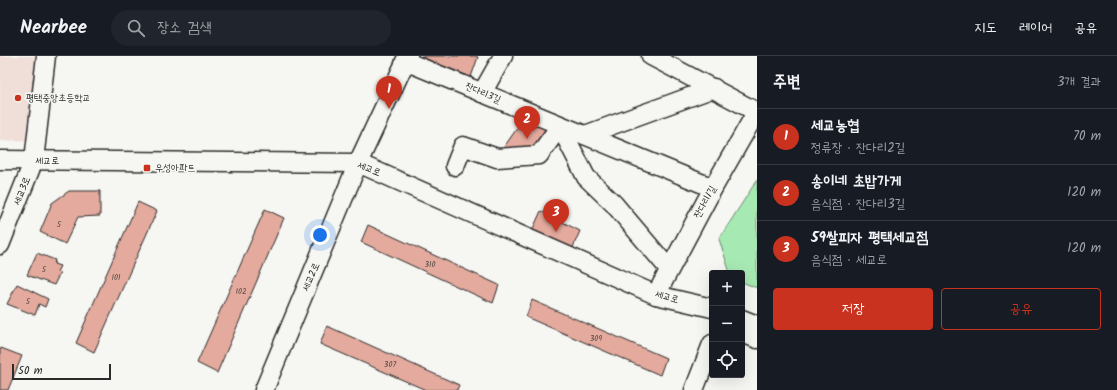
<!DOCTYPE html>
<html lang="ko">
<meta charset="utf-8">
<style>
:root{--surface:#171b24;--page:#20242c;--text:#f1f3f6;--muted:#9ea1a6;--line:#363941;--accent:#c8321e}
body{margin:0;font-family:Kalam,"Poor Story",sans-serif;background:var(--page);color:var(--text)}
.controls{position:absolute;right:12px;bottom:12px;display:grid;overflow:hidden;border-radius:4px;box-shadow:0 4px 16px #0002}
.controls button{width:36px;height:36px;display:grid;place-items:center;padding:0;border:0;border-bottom:1px solid var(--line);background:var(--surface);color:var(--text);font:20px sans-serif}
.scale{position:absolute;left:12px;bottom:10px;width:99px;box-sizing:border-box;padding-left:4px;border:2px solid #2b2b2b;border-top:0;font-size:11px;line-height:14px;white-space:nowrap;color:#2b2b2b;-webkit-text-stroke:3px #f6f6f2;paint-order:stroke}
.you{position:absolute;left:320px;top:179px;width:14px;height:14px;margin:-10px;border:3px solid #fff;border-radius:50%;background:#1a73e8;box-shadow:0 0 0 6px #1a73e833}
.badge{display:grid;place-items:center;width:26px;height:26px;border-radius:50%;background:var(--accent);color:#fff;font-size:13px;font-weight:700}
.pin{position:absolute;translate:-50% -33px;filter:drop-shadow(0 1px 2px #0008)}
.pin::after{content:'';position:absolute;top:21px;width:14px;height:12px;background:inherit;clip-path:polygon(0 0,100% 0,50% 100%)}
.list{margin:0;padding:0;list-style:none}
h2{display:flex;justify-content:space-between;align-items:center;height:52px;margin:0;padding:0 16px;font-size:17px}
h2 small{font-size:13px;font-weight:400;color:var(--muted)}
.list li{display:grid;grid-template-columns:26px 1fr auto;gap:12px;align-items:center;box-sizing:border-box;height:56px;padding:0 16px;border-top:1px solid var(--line)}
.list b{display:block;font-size:15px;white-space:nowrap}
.list p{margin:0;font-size:13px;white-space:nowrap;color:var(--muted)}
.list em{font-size:13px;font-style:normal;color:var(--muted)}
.actions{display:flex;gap:8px;padding:12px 16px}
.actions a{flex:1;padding:9px 0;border:1px solid var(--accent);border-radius:4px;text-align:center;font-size:14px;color:var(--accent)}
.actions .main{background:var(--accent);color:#fff}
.icon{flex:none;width:22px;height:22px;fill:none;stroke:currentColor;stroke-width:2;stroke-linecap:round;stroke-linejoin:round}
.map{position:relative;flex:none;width:757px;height:334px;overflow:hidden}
header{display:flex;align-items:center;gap:24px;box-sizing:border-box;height:56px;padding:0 20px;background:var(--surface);border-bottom:1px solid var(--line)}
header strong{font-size:19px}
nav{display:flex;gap:22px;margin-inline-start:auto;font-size:14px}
.search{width:280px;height:36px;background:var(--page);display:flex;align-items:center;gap:10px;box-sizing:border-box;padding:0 14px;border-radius:22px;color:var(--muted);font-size:15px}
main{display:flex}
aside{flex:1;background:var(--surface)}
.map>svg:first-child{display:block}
.built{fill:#f0dfd8}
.green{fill:#a7e9b3;stroke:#698a6f}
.building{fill:#e3aa9d;stroke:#2b2b2b}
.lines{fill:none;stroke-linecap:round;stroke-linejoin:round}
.minor-casing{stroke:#2b2b2b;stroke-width:21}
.minor{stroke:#f6f6f2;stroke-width:18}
.poi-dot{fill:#c8321e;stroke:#f6f6f2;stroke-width:1.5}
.labels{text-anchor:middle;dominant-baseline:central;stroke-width:3.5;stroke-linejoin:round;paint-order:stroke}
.number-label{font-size:8px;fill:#594b48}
.street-label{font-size:10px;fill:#2b2b2b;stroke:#f6f6f2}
.poi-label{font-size:10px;fill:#2b2b2b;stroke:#f6f6f2;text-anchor:start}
</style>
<header>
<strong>Nearbee</strong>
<div class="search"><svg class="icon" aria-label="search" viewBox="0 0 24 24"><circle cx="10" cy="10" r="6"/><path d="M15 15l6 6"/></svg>장소 검색</div>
<nav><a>지도</a><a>레이어</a><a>공유</a></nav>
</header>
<main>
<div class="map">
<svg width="757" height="334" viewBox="0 0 757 334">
<rect width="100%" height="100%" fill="#f6f6f2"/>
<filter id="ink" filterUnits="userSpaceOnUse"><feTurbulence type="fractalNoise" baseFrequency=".025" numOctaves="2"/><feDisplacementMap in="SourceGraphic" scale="8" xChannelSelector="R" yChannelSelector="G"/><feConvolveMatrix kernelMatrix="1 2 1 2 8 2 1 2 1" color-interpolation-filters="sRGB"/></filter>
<g filter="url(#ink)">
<path class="built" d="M0,0H40L31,84L0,85Z"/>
<path class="green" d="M757,124V232L742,226V217H730L719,183Z"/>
<g class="building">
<path d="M421,0H475L478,1L471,21L421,1Z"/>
<path d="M525,61L552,71L537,95L499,98Z"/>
<path d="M69,135H100V160L78,161L65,188L40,176L52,147Z"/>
<path d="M138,146L157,155L94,296L76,287Z"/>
<path d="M265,153L284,162L217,317L197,307Z"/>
<path d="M541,155L580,175L571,196L531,177Z"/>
<path d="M368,169L499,229L493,247L361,186Z"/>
<path d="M37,197L55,204L54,208L60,210L57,216L60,217L54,229L27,219Z"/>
<path d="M17,228L48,243L45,251L39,248L35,259L7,248Z"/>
<path d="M532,244L666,302L660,319L526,261Z"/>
<path d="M327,270L459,329L457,334H426L320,288Z"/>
<path d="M1,292L22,300L8,334H0V295Z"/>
</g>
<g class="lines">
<defs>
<g id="minor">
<path d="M651,0L757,56"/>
<path d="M405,5L713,132"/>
<path d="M482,37L503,0"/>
<path d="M585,79L714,32"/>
<path d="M0,104L358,107L656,239L712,252"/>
<path d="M455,110L463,90L497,102L539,99L560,70L586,121L614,148L669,213"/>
<path d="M0,189L34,104L46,0"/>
<path d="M656,239L713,132L757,55"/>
<path d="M742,263L757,269"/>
<path d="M742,277L757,283"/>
<path d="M264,334L358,107L408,0"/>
<path d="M694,334L712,288"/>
</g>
</defs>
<use href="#minor" class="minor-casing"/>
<use href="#minor" class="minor"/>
</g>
</g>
<g class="poi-dot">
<circle cx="18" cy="42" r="4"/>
<rect x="143" y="108" width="8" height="8" rx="2"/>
</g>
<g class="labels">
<g class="number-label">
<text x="59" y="168">5</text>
<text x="430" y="208">310</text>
<text x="44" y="213">5</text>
<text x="116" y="221">101</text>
<text x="241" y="235">102</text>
<text x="28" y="245">5</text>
<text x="596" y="282">309</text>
<text x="390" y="308">307</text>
</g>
<g class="street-label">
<text transform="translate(483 37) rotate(23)">잔다리3길</text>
<text x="47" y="105">세교로</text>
<text transform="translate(369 113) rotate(21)">세교로</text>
<text transform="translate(22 135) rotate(-68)">세교3로</text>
<text transform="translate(705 146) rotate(-61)">잔다리1길</text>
<text transform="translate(311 221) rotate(-67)">세교2로</text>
<text transform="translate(667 241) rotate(15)">세교로</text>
</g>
<g class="poi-label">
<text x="26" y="42">평택중앙초등학교</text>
<text x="155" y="112">우성아파트</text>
</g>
</g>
</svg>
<div class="controls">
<button>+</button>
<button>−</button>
<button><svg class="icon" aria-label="locate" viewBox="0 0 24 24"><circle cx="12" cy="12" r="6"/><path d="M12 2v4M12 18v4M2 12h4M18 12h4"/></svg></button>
</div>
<div class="scale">50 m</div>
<div class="you"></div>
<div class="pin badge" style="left:389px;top:53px">1</div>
<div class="pin badge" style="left:527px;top:83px">2</div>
<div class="pin badge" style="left:556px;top:176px">3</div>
</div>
<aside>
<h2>주변<small>3개 결과</small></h2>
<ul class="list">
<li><span class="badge">1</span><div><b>세교농협</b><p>정류장 · 잔다리2길</p></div><em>70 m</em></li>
<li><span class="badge">2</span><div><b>송이네 초밥가게</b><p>음식점 · 잔다리3길</p></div><em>120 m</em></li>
<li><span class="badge">3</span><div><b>59쌀피자 평택세교점</b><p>음식점 · 세교로</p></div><em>120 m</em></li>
</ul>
<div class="actions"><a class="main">저장</a><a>공유</a></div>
</aside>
</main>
